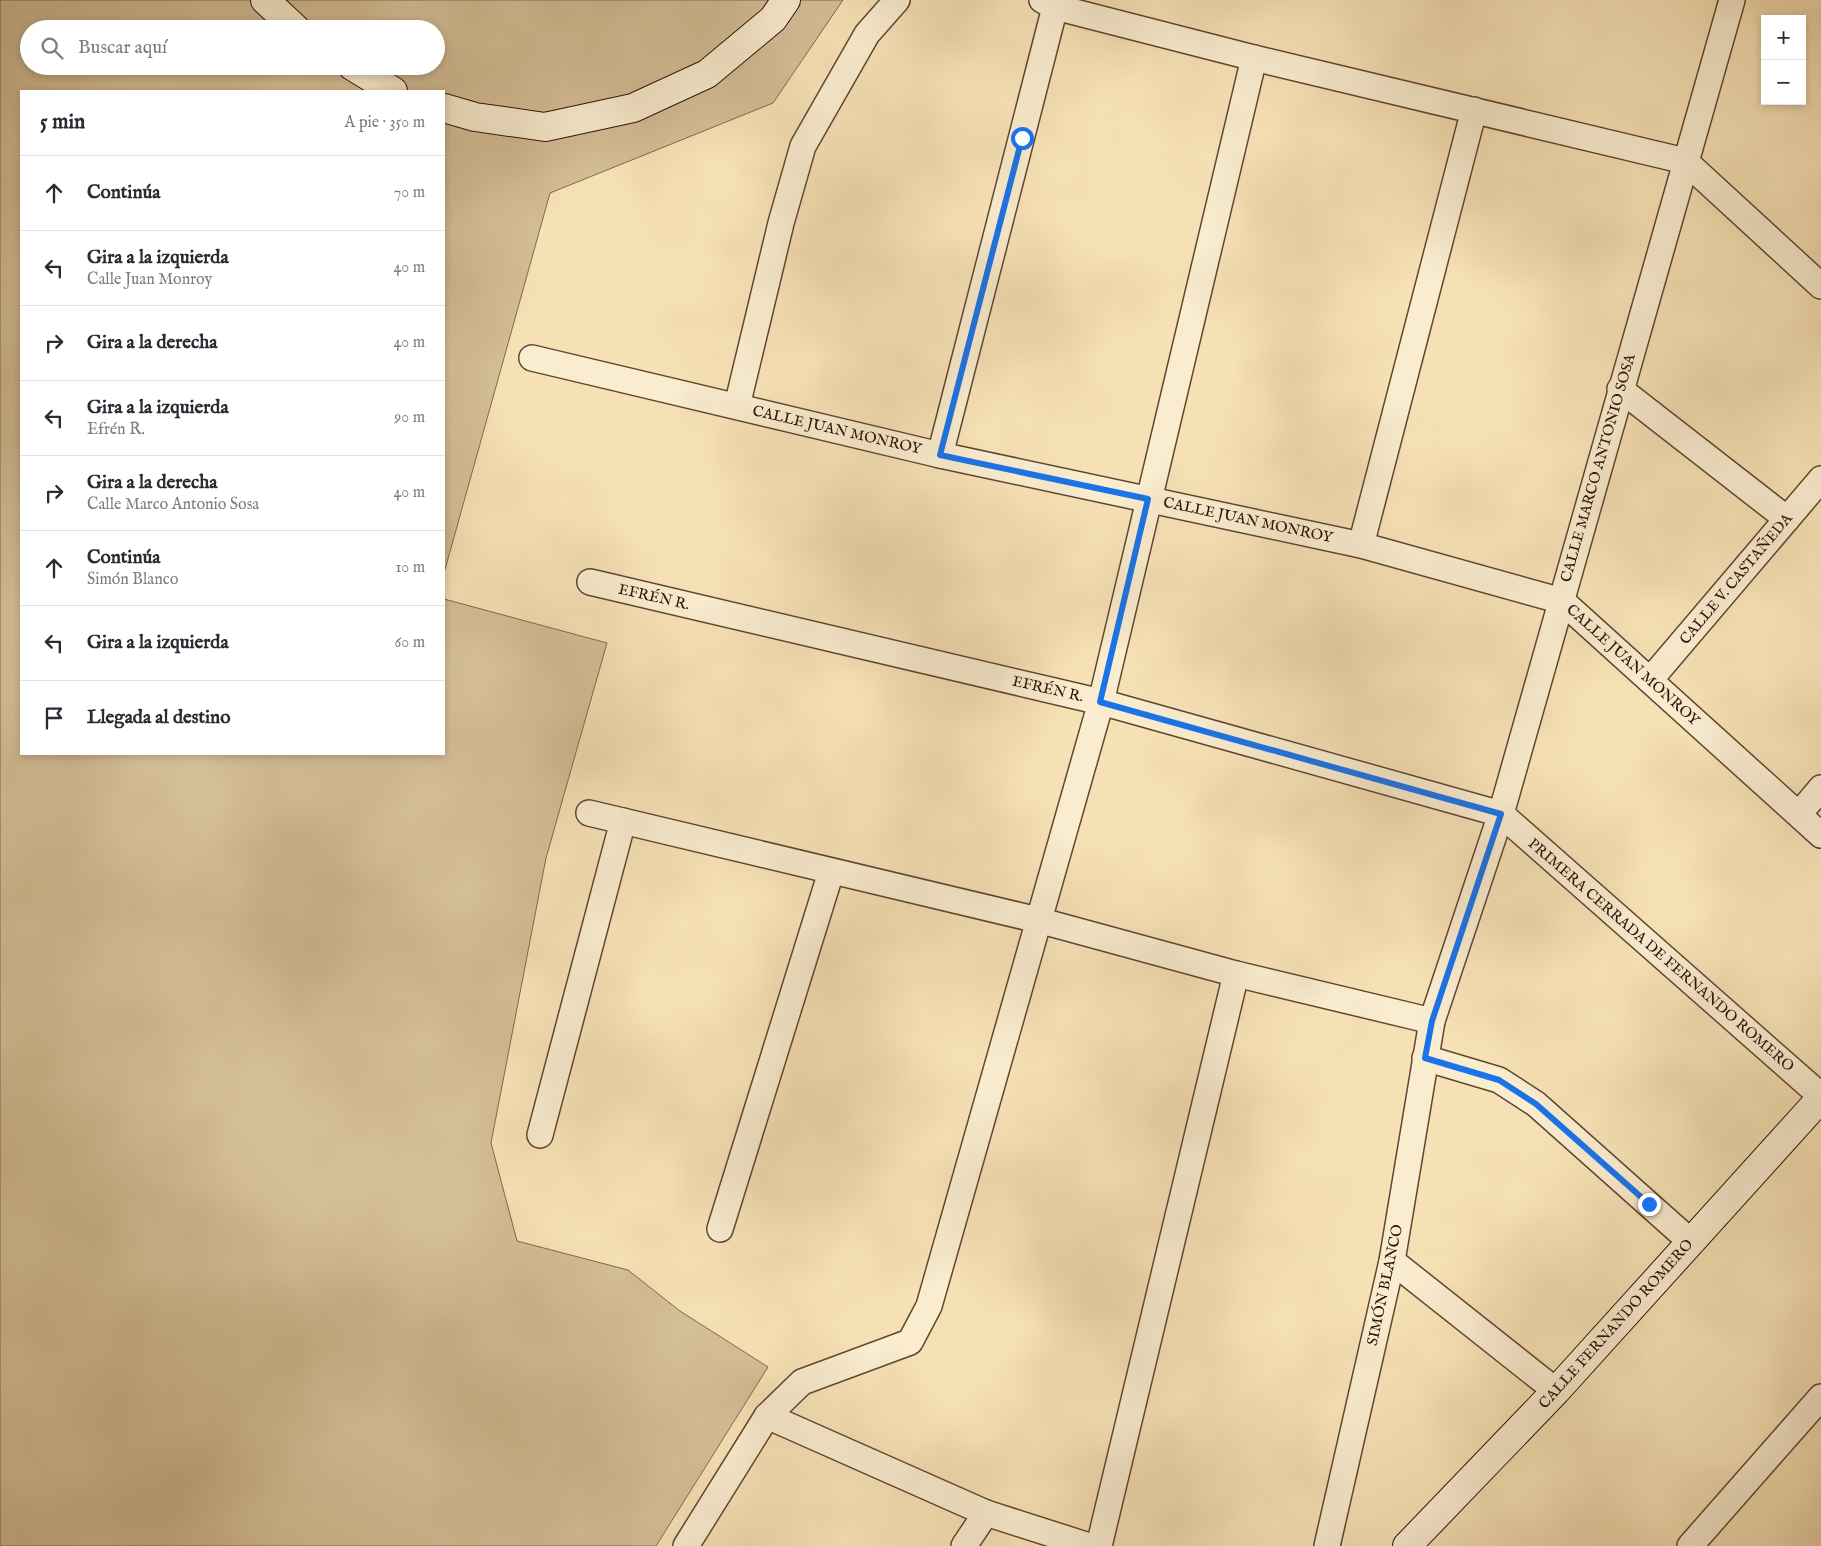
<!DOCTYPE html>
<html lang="es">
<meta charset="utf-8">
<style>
:root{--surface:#fff;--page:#f7f7f7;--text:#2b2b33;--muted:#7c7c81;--line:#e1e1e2}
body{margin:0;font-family:"IM FELL English",serif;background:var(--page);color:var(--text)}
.controls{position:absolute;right:15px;top:15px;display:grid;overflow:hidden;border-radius:0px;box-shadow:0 2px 8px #0003}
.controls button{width:45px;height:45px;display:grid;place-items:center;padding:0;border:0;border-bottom:1px solid var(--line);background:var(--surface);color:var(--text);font:25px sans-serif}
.stop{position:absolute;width:15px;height:15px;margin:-11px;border:4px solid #1a73e8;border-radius:50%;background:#fff}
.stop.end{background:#1a73e8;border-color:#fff;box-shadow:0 1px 5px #0008}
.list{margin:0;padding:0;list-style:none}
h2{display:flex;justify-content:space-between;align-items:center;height:65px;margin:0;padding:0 20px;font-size:21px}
h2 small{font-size:16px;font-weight:400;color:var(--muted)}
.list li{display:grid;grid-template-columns:32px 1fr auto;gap:15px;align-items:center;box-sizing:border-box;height:75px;padding:0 20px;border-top:1px solid var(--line)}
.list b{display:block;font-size:19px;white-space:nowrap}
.list p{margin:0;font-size:16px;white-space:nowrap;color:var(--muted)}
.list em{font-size:16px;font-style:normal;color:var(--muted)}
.icon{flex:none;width:28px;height:28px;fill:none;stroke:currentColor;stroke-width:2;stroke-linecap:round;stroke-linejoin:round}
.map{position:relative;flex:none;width:1821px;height:1546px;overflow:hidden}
.search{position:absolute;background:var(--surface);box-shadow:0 2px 8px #0003;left:20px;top:20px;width:425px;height:55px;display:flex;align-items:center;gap:12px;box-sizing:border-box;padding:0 18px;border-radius:28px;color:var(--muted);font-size:19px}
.panel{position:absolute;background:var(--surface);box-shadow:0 2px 8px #0003;left:20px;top:90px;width:425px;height:665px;border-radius:0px}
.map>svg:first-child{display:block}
.green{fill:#d4be97;stroke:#81684e;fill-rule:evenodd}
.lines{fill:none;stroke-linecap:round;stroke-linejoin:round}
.street-casing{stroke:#604631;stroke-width:28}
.secondary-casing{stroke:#2e1205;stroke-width:30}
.street{stroke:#f9eccf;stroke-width:25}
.secondary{stroke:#f9eccf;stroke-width:28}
.route{stroke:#1a73e8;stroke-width:6}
.labels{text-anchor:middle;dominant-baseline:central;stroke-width:4.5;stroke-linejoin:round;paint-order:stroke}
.street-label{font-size:15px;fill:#2e1205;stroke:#f9eccf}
</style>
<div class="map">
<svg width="1821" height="1546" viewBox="0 0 1821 1546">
<rect width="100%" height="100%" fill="#f6e1b5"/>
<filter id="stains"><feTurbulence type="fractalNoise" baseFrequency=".004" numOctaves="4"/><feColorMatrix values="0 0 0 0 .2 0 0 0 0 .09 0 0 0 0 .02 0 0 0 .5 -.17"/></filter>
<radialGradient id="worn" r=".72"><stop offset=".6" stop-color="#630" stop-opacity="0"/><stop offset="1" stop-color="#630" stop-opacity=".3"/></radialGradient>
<path class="green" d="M0,0H843L773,103L550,193L444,573V91H21V754H444V599L607,643L546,858L491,1143L517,1241L628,1270L680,1311L768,1367L656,1546H0ZM29,29H436V66H29Z"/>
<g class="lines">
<defs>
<g id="street">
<path d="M1042,0L1055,7L1254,58L1685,161L1821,286"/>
<path d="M532,358L940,455L1361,545L1562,601L1821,835"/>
<path d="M1620,389L1787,519"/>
<path d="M737,406L781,223L803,146L867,34L897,0"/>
<path d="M940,455L1055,7"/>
<path d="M1361,545L1474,110"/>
<path d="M590,582L1101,702L1501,814L1821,1096"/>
<path d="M1650,680L1821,479"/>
<path d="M589,813L1038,920L1236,974L1432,1021"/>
<path d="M1799,814L1821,788"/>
<path d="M1425,1058L1499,1080L1536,1104L1691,1242"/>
<path d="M540,1135L623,821"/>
<path d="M720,1229L831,872"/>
<path d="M1392,1261L1556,1391"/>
<path d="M767,1416L986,1513L1089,1546"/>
<path d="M686,1546L767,1416L802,1382L910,1342L929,1306L1101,702L1254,58"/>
<path d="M964,1546L986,1513"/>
<path d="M1099,1546L1236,974"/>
<path d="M1327,1546L1392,1261L1432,1021L1501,814L1732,0"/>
<path d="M1690,1546L1821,1397"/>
</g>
<g id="secondary">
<path d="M265,0L296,29"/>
<path d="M352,66L393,91"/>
<path d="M444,108L475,117L545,127L633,108L707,74L773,19L786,0"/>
<path d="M1407,1546L1556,1391L1821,1098"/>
</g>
</defs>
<use href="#street" class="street-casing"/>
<use href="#secondary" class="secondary-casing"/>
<use href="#street" class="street"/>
<use href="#secondary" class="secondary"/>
</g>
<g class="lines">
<path class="route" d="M1022,138L940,455L1148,499L1100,702L1501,814L1432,1021L1425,1058L1499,1080L1536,1104L1649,1204"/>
</g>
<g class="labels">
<g class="street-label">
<text transform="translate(837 430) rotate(13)">CALLE JUAN MONROY</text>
<text transform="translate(1598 468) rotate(-74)">CALLE MARCO ANTONIO SOSA</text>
<text transform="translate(1248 520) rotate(12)">CALLE JUAN MONROY</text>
<text transform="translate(1736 579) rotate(-50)">CALLE V. CASTAÑEDA</text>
<text transform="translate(654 597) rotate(13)">EFRÉN R.</text>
<text transform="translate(1633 665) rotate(42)">CALLE JUAN MONROY</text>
<text transform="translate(1048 689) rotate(13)">EFRÉN R.</text>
<text transform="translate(1661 955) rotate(41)">PRIMERA CERRADA DE FERNANDO ROMERO</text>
<text transform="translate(1385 1285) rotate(-78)">SIMÓN BLANCO</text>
<text transform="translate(1616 1324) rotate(-48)">CALLE FERNANDO ROMERO</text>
</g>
</g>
<rect width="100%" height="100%" filter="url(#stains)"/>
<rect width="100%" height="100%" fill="url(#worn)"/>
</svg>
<div class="controls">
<button>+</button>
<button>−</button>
</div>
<div class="stop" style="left:1022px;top:138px"></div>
<div class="stop end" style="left:1649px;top:1204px"></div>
<div class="search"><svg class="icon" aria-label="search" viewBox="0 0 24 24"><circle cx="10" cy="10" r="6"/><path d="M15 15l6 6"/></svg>Buscar aquí</div>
<section class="panel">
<h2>5 min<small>A pie · 350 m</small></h2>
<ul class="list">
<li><svg class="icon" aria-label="ahead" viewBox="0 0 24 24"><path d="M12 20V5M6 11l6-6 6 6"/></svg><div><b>Continúa</b></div><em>70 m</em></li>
<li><svg class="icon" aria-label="left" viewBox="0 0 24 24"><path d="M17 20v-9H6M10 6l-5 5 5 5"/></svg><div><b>Gira a la izquierda</b><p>Calle Juan Monroy</p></div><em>40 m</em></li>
<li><svg class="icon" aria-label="right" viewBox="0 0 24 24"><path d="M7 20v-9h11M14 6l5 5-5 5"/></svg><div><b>Gira a la derecha</b></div><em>40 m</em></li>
<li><svg class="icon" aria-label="left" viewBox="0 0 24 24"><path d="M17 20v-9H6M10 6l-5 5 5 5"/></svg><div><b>Gira a la izquierda</b><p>Efrén R.</p></div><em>90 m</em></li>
<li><svg class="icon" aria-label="right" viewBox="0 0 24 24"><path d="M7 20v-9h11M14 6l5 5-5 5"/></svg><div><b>Gira a la derecha</b><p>Calle Marco Antonio Sosa</p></div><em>40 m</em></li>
<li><svg class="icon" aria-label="ahead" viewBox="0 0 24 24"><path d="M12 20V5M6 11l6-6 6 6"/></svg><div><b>Continúa</b><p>Simón Blanco</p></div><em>10 m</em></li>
<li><svg class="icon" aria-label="left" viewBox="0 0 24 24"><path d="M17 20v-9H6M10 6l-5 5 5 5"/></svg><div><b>Gira a la izquierda</b></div><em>60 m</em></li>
<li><svg class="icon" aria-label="arrive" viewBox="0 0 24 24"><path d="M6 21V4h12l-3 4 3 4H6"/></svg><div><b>Llegada al destino</b></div></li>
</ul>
</section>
</div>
